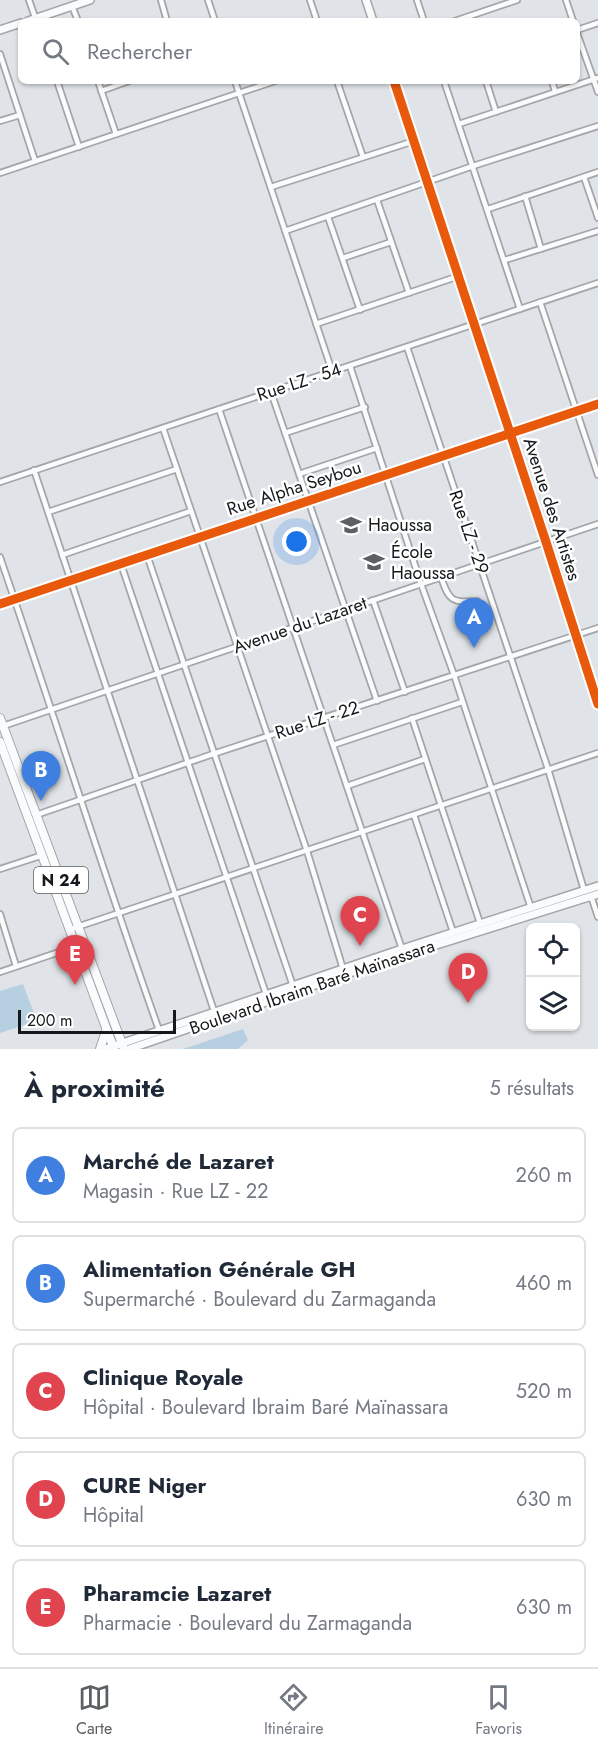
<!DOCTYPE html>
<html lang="fr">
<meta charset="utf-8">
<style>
:root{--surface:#fff;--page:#f2f2f3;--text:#1f2937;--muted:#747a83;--line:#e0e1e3;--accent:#5c6063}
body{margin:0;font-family:Jost,sans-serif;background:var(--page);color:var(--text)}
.controls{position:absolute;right:18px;bottom:18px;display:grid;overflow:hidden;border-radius:9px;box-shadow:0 2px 4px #0004}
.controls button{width:54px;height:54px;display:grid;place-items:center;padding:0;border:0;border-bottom:2px solid var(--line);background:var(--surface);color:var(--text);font:30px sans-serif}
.scale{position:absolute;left:18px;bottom:15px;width:158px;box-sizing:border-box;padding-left:6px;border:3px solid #15191b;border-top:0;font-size:16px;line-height:21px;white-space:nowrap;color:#15191b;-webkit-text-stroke:4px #fff;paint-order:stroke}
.you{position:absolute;left:297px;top:542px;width:21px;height:21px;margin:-15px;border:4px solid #fff;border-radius:50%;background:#1a73e8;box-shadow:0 0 0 9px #1a73e833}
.badge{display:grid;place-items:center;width:39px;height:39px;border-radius:50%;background:var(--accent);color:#fff;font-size:20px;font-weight:700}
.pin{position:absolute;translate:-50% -50px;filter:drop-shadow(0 2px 3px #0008)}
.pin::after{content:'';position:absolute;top:32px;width:21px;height:18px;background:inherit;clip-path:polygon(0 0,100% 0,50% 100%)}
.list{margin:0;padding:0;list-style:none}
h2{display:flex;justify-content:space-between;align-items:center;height:78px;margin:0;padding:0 24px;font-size:26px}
h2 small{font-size:20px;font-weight:400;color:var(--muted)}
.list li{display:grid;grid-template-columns:39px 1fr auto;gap:18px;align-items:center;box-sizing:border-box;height:96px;margin:0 12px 12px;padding:0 12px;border:2px solid var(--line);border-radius:9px}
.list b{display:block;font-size:22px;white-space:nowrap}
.list p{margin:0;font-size:20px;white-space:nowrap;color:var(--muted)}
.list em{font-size:20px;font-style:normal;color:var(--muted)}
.icon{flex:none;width:33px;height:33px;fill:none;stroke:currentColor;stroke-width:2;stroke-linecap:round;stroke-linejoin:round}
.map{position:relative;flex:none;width:598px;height:1049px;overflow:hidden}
.search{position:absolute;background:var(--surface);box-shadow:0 2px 4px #0004;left:18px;right:18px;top:18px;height:66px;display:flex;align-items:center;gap:15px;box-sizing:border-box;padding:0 21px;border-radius:9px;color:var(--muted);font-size:22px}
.sheet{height:618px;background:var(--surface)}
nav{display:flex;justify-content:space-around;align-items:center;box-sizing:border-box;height:84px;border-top:2px solid var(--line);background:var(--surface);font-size:16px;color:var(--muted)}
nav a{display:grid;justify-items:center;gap:3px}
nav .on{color:var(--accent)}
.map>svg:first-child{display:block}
.green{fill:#b6d0e1}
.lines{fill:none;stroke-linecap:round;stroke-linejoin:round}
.street-casing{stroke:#a3a6a9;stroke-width:8}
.secondary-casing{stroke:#a3a6a9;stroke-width:10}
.primary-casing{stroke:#a3a6a9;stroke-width:10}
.street{stroke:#fafbfc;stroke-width:4.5}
.secondary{stroke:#fafbfc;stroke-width:7}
.primary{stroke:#fafbfc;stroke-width:8}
.cycleway-casing{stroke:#fff;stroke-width:13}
.cycleway{stroke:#e8590c;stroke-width:9}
.labels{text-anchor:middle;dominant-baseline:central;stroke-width:5;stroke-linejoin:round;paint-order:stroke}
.shield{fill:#fff;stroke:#5b5e5f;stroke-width:1.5}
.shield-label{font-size:16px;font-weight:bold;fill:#15191b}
.street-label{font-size:18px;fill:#15191b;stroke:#fff}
.poi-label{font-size:18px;fill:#15191b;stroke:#fff;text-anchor:start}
</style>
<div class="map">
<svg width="598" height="1049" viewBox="0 0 598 1049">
<rect width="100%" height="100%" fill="#e0e4e8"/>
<g class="green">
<path d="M23,984L37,1021L0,1033V991Z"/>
<path d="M243,1029L248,1040L238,1049H183Z"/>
</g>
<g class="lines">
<defs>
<g id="street">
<path d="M29,0L36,20"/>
<path d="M161,0L167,21"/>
<path d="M208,0L215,21"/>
<path d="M310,0L317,21"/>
<path d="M417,0L424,21"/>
<path d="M566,0L573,21"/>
<path d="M72,6L78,21"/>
<path d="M455,21L517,0"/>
<path d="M577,30L598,23"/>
<path d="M577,33L598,92"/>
<path d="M0,54L35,161"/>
<path d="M57,81L79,147"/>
<path d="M98,81L116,134"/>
<path d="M235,81L332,371"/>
<path d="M337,81L363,157"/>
<path d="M444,81L520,309"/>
<path d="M486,81L496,112"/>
<path d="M552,81L555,91"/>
<path d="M101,91L129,81"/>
<path d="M0,121L20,115"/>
<path d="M459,124L598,78"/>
<path d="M0,173L275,81"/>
<path d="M584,177L598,218"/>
<path d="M271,187L414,141"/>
<path d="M525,196L541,249"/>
<path d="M377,200L409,293"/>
<path d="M488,209L598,172"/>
<path d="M328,217L360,310"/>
<path d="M285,231L473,166L598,126"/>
<path d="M343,258L391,242"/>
<path d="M505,260L598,231"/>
<path d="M540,302L598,475"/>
<path d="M316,324L459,276"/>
<path d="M407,347L548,769L584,890"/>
<path d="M350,366L421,584L454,675L531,908"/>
<path d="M271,392L377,701"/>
<path d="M219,409L402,949"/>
<path d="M163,428L307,851L343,969"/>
<path d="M285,433L365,407"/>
<path d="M34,470L214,1011"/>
<path d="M299,474L377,448"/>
<path d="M0,482L598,283"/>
<path d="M48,512L177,469"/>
<path d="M62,555L191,511"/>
<path d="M147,555L293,986"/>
<path d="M0,557C54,714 103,873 159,1030"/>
<path d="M121,564L266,994"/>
<path d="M441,577C449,601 452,603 477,601"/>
<path d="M373,600L405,692"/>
<path d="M0,604L598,404"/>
<path d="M412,718L480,923"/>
<path d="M3,726L598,524"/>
<path d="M333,745L462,702"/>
<path d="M347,786L425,759"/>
<path d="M36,815L213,754L598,628"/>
<path d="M414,815L453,932"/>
<path d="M0,869L43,855"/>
<path d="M591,896L598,917"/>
<path d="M0,914L16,966"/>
<path d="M71,929L598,753"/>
<path d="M0,972L77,946"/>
</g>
<g id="secondary">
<path d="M366,0L373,21"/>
<path d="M28,21L90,0"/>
<path d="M0,30L21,23"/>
<path d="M394,81L546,542L598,704"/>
<path d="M105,1049L402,949L598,886"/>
<path d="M129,1049L376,964L598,894"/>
</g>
<g id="primary">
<path d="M0,718L124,1049"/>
<path d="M0,742L114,1049"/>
<path d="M100,1049L106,1031"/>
</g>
</defs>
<use href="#street" class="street-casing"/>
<use href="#secondary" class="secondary-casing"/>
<use href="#primary" class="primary-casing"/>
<use href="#street" class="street"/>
<use href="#secondary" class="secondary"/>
<use href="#primary" class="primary"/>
<defs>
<g id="cycleway">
<path d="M394,81L546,542L598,704"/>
<path d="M0,604L598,404"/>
</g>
</defs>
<use href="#cycleway" class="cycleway-casing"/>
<use href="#cycleway" class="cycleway"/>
</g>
<defs>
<symbol id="school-bare" viewBox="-9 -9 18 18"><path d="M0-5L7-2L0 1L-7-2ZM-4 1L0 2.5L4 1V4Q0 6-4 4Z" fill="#5c6063" stroke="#fff" stroke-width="2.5" paint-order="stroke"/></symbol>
</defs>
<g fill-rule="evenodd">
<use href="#school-bare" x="336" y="510" width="30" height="30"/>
<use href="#school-bare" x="359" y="547" width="30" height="30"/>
</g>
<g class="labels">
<rect class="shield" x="34" y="867" width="54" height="26" rx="4.5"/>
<g class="shield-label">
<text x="61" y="880">N 24</text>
</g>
<g class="street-label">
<text transform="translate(299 382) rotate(-18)">Rue LZ - 54</text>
<text transform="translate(294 488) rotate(-18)">Rue Alpha Seybou</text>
<text transform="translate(552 509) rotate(72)">Avenue des Artistes</text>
<text transform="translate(469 532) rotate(71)">Rue LZ - 29</text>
<text transform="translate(300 625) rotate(-19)">Avenue du Lazaret</text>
<text transform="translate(317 720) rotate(-18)">Rue LZ - 22</text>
<text transform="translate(312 987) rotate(-19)">Boulevard Ibraim Baré Maïnassara</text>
</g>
<g class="poi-label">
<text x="368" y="525">Haoussa</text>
<text x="391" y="552">École<tspan x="391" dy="21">Haoussa</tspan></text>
</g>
</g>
</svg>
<div class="controls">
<button><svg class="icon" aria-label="locate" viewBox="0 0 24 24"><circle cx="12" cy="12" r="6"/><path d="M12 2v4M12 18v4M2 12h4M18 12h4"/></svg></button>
<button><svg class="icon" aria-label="layers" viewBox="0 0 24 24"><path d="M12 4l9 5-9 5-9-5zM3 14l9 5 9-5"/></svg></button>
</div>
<div class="scale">200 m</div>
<div class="you"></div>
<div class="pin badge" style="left:474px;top:648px;background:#3f7fe0">A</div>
<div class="pin badge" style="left:41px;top:801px;background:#3f7fe0">B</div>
<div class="pin badge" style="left:360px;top:946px;background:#e0444e">C</div>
<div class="pin badge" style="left:468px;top:1003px;background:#e0444e">D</div>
<div class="pin badge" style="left:75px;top:985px;background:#e0444e">E</div>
<div class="search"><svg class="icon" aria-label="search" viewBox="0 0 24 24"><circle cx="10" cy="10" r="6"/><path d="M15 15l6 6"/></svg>Rechercher</div>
</div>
<section class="sheet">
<h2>À proximité<small>5 résultats</small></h2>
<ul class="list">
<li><span class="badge" style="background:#3f7fe0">A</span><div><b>Marché de Lazaret</b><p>Magasin · Rue LZ - 22</p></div><em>260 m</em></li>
<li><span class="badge" style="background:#3f7fe0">B</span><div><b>Alimentation Générale GH</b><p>Supermarché · Boulevard du Zarmaganda</p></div><em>460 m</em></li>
<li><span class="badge" style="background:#e0444e">C</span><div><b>Clinique Royale</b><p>Hôpital · Boulevard Ibraim Baré Maïnassara</p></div><em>520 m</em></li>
<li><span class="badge" style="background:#e0444e">D</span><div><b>CURE Niger</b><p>Hôpital</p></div><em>630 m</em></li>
<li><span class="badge" style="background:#e0444e">E</span><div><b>Pharamcie Lazaret</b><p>Pharmacie · Boulevard du Zarmaganda</p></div><em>630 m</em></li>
</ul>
</section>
<nav>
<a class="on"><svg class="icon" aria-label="map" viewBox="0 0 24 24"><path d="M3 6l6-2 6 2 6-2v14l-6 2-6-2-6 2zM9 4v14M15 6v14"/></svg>Carte</a>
<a><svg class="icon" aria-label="directions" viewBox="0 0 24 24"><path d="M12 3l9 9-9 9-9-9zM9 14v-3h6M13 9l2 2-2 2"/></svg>Itinéraire</a>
<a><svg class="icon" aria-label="saved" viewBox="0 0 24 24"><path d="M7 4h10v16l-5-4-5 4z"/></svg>Favoris</a>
</nav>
